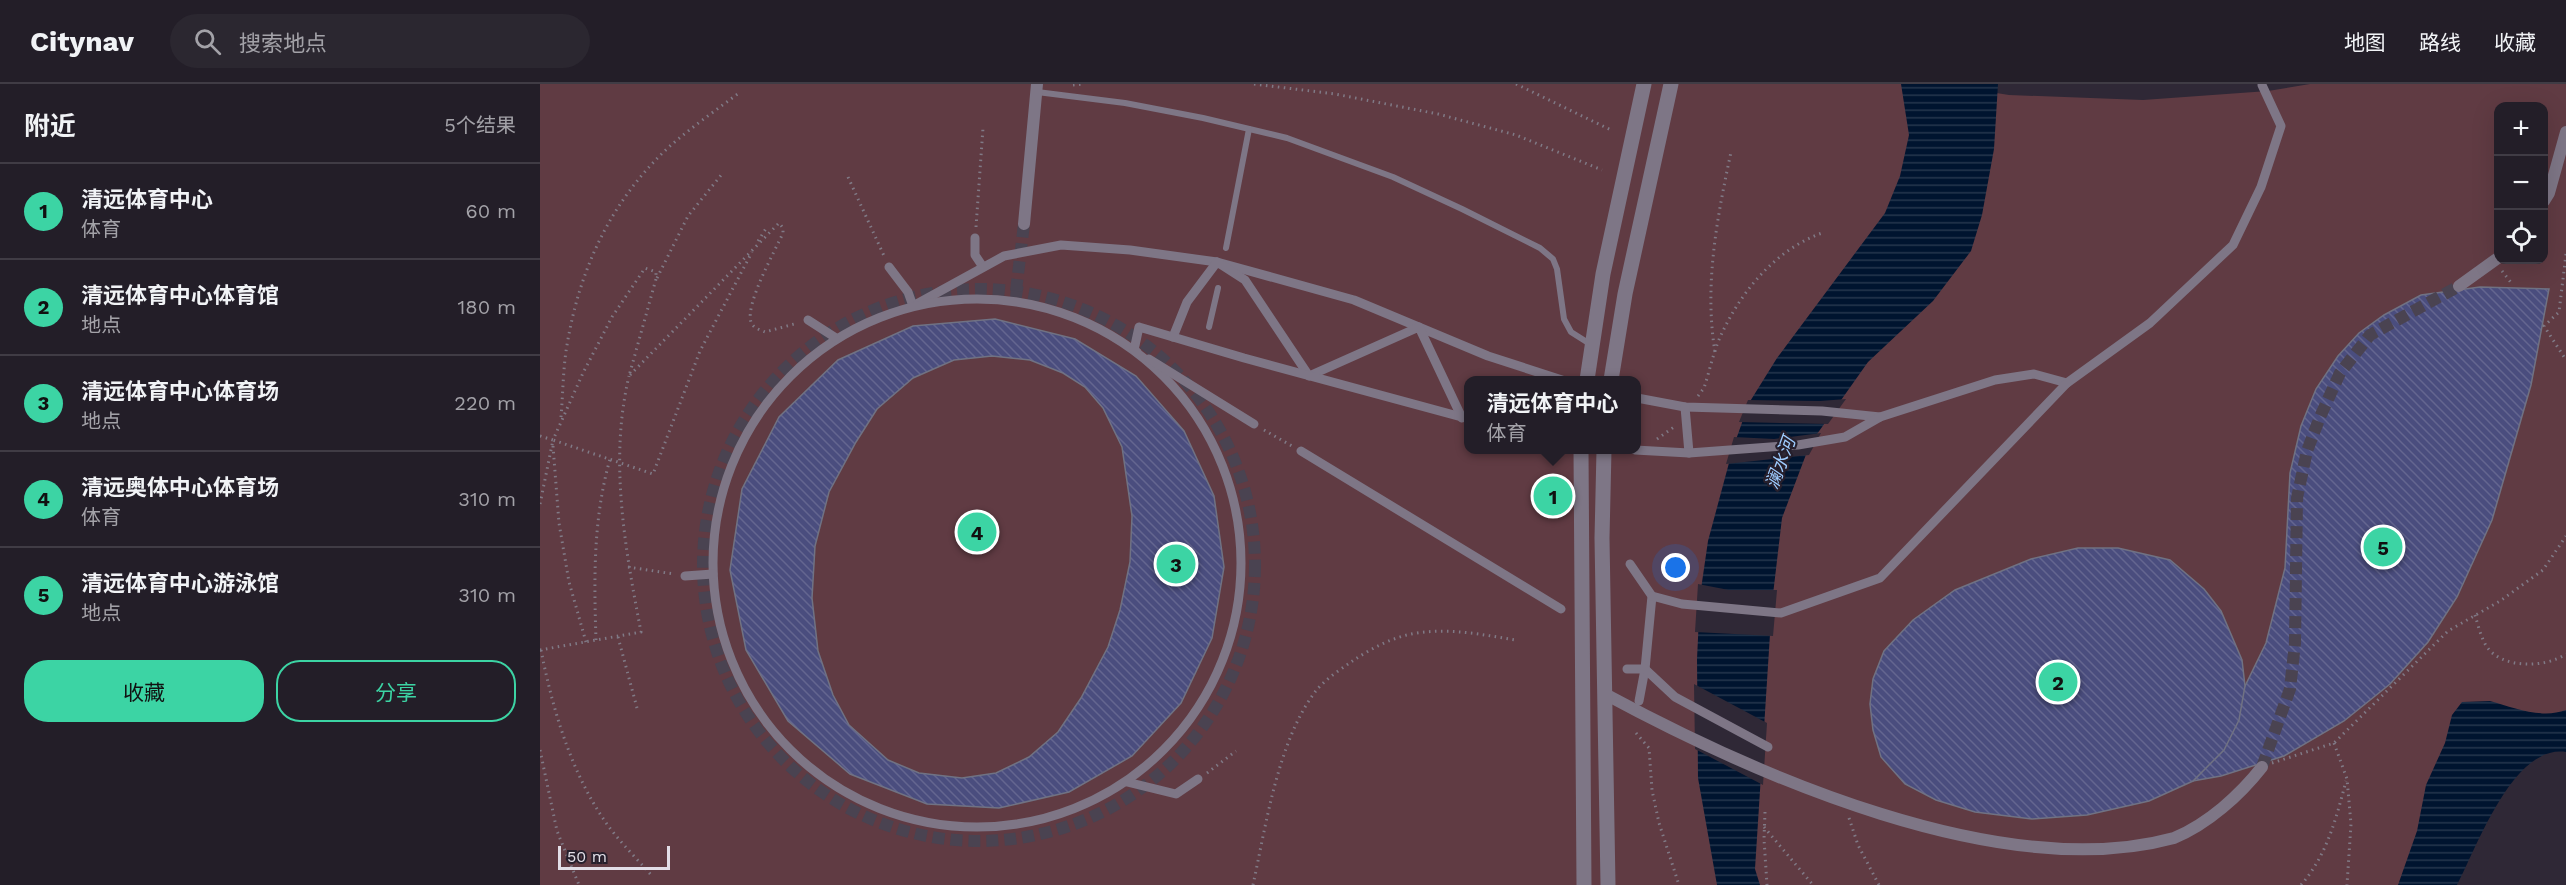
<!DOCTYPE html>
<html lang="zh">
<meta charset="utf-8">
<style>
:root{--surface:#231e28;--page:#2b2730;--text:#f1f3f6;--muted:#a3a2a8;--line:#403c45;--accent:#3cd4a4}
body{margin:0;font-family:"Work Sans","Noto Sans SC",sans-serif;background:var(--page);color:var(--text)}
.controls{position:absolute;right:18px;top:18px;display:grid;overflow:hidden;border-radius:12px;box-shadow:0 6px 24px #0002}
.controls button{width:54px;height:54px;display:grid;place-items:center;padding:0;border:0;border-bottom:2px solid var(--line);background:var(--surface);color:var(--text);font:30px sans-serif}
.scale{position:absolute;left:18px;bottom:15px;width:112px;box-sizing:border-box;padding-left:6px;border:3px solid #e2dee7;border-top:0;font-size:16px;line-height:21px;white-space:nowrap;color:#e2dee7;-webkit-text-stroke:4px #261f2c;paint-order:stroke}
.you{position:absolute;left:1136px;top:484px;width:21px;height:21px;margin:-15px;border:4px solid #fff;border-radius:50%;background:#1a73e8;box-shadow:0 0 0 9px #1a73e833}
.badge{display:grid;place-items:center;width:39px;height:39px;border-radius:50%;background:var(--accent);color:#111;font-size:20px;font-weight:700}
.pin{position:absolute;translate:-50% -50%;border:3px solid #fff;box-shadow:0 2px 6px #0006}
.popup{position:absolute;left:924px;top:292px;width:177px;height:78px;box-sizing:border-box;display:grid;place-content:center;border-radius:12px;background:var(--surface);filter:drop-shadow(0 2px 4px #0005);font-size:20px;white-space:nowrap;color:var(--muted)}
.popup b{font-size:22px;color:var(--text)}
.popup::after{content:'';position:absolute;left:50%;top:100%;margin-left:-12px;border:12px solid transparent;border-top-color:var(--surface)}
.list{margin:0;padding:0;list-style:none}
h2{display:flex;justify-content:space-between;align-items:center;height:78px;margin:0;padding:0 24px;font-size:26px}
h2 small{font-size:20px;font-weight:400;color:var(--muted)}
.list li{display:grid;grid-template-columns:39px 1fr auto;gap:18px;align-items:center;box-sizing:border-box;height:96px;padding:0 24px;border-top:2px solid var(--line)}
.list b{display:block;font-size:22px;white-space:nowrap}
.list p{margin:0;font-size:20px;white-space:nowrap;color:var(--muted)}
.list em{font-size:20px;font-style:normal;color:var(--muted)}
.actions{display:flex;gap:12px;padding:18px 24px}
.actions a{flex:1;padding:14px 0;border:2px solid var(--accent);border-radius:24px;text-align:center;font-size:21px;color:var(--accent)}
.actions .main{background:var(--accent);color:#111}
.icon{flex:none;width:33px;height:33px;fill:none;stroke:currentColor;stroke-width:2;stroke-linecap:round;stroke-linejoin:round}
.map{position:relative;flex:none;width:2026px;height:801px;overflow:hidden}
header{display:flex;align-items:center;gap:36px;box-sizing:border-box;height:84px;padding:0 30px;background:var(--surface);border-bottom:2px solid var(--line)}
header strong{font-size:28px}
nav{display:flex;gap:33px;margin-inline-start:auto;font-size:21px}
.search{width:420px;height:54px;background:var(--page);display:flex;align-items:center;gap:15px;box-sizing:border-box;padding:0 21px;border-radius:33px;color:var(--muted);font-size:22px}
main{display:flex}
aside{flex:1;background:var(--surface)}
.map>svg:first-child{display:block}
.grass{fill:#603b43;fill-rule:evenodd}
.water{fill:url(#water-rules)}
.pier{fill:#2f2836}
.building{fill:url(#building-back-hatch);stroke:#707283;stroke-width:1.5;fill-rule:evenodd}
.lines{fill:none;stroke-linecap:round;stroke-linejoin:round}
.minor-tunnel{stroke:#4a4351;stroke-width:12;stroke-dasharray:12 6;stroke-linecap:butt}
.path{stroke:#807a86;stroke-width:3;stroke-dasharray:1.5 4.5;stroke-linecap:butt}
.service{stroke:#7e7686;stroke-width:6}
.pedestrian{stroke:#7e7686;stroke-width:9}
.minor{stroke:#7e7686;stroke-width:12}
.tertiary{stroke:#7e7686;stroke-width:15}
.labels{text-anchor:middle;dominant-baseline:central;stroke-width:4.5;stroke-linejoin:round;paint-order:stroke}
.water-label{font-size:18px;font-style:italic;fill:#9eccff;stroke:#261f2c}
</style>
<header>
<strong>Citynav</strong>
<div class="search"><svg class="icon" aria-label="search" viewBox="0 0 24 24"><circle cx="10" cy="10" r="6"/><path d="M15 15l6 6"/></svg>搜索地点</div>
<nav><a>地图</a><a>路线</a><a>收藏</a></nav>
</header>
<main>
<aside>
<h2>附近<small>5个结果</small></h2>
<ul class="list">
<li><span class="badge">1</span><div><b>清远体育中心</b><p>体育</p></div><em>60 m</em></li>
<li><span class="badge">2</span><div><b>清远体育中心体育馆</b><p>地点</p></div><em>180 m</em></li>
<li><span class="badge">3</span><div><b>清远体育中心体育场</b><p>地点</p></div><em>220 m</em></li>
<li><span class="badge">4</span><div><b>清远奥体中心体育场</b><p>体育</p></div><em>310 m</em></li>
<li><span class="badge">5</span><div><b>清远体育中心游泳馆</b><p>地点</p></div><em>310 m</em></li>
</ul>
<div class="actions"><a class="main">收藏</a><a>分享</a></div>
</aside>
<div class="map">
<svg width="2026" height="801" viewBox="0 0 2026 801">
<defs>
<pattern id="water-rules" width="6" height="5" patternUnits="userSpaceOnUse" patternTransform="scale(1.5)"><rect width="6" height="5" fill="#00142f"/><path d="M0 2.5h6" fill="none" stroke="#25364d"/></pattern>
<pattern id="building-back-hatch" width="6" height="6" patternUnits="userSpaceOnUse" patternTransform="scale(1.5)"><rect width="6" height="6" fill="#4a4d7e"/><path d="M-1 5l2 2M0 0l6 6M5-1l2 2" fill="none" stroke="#646690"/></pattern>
</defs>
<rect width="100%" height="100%" fill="#2f2836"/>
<path class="grass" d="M0,0H1400L1469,11L1603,16L1728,7L1770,0H2026V649L1956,667L1880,801H0ZM1958,22H2004V176H1958ZM929,296H1097V366H929Z"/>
<g class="water">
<path d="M1361,0H1458L1454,65L1442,131L1431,167L1393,217L1328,278L1270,360L1242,434L1232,519L1215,785L1220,801H1177L1158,694L1157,575L1160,512L1168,457L1193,364L1209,319L1237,274L1345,129L1360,92L1369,51Z"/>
<path d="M1950,617C1974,624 2002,635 2026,626V668C1973,660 1937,763 1917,801H1858L1877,747L1886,701L1905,659L1912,631L1922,618Z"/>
</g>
<g class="pier">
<path d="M1306,315L1288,340L1199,338L1208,316L1280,317Z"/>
<path d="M1281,349L1269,371L1186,380L1194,353L1234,355Z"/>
<path d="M1158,500L1189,506H1237L1233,552L1155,548Z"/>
<path d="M1154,600L1227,639L1223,701L1155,665Z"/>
</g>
<g class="building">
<path d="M1940,203L2009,205L1991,301L1952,436L1917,513L1888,558L1850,600L1804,637L1744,672L1681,692L1607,705L1548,708L1612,691L1642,673L1669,649L1705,602L1726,559L1745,484L1750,389L1761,342L1776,305L1798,272L1819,249L1844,231L1881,211Z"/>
<path d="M455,235L535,255L596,292L644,347L674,412L684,483L672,554L641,619L592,672L529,708L459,724L387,720L310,690L248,637L206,566L190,486L202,405L239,333L298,276L373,242ZM452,272L490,276L523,289L545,303L563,324L582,363L592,432L590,478L580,526L568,563L541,614L518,648L489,673L456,689L422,694L379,689L348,676L309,641L293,611L278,567L272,514L275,462L289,408L316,358L337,325L373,294L414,276Z"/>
<path d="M1538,464H1578L1630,476L1664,505L1681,527L1702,576L1705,602L1699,636L1684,666L1653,697L1609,717L1547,731L1492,735L1435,728L1396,716L1365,700L1341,673L1333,646L1330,620L1333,595L1344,567L1373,536L1415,506L1491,475Z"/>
</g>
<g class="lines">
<g class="minor-tunnel">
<circle cx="439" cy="481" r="276"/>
<path d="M476,207L484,140"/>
<path d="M1722,683L1750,605L1755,559L1757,414L1767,367L1780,333L1800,289L1830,251L1919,202"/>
</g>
<g class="path">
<path d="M714,0L795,10L898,30L976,51L1062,86"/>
<path d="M976,0L1071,46"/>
<path d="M533,1L543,0"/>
<path d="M308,93L345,174"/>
<path d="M436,143L443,44"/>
<path d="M218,157L227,143"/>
<path d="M2026,170L2019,228L2004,242L2026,276"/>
<path d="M1962,187L1972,200"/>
<path d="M117,194L148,132L182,90"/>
<path d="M1175,268C1164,201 1177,134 1191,68"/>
<path d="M1158,312L1164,304C1170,286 1174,264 1183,247C1203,205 1237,165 1282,149"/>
<path d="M21,333C23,309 23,284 27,261C40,183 72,115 130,62C152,43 176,26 199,9"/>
<path d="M724,346L752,362"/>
<path d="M0,352L13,356L43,289L72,233L105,184L116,188V195L89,292L239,139L243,144V149C235,167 205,220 211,238C213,244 220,246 225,248L258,239"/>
<path d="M1117,355L1134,343"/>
<path d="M13,362L19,439L29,498L46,558"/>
<path d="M0,420L13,356L113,390L160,267L212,168"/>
<path d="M88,483L134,490"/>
<path d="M1935,531C1938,541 1941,554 1947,563C1962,585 2006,584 2026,570"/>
<path d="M78,553L97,624"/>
<path d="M56,556C54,495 53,435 70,375"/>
<path d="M0,566L101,548C85,464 69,376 89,292"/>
<path d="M1,566C13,627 32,692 69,743C82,760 98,776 112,792"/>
<path d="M1096,649L1109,664L1112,706L1119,739L1139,801"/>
<path d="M1794,659L1807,695L1811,740L1807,801"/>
<path d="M0,666L17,747L39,801"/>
<path d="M1732,679L1794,659L1908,547L1960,517L2003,486L2026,452"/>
<path d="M667,689L696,667"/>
<path d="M1225,728L1224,755L1227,801"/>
<path d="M1309,734L1318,761L1339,801"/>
<path d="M1224,743L1273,801"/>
<path d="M713,801C726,741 738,657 775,608C785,595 801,585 814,576C835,562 859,550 885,548C915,545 945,551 975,556"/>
<path d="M1761,801C1787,771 1796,735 1806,697"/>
</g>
<g class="service">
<path d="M497,8L585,19L663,34L747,54L853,93L922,125L1000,164L1013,175L1017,185L1024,235L1031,248L1050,260"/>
<path d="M686,164L709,45"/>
<path d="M669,243L678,204"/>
</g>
<g class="pedestrian">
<path d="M435,154V171L443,183"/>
<path d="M349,183L368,208L373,222L464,172L521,161L590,166L677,178L814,216L948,272L1022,296"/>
<circle cx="437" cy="479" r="264"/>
<path d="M268,236L296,254"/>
<path d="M633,253L647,218L677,178L705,196L769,292L879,243L922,334"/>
<path d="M597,268L594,266L599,243L704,274L929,335"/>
<path d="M609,275L714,340"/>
<path d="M1097,314L1145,323L1282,327L1340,333"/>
<path d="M1145,323L1149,369"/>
<path d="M1095,366L1149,369L1258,361L1305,353L1340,333L1455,296L1494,290L1527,299"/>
<path d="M761,367L1021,525"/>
<path d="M1090,480L1112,512L1105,585L1099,617"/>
<path d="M145,492L173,490"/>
<path d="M1112,512L1142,520L1241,529L1340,494L1527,299L1610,239L1693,161L1721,103L1741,42L1722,1"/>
<path d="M1087,585H1105L1135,613L1228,663"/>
<path d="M587,698L636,710L658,695"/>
</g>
<g class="minor">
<path d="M2004,117L2009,109L2026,48"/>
<path d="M484,140L497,0"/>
<path d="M1919,202L1958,174"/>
<path d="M1065,610C1215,691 1462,801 1634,754C1668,740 1700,711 1722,683"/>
</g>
<g class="tertiary">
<path d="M1047,296L1063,190L1104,0"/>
<path d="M1071,296L1085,210L1131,0"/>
<path d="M1041,366L1044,801"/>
<path d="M1064,366L1062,454L1068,801"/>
</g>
</g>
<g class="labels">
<g class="water-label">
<text transform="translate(1240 379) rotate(-70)">澜水河</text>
</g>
</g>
</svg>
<div class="controls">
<button>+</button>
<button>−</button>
<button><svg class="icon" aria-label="locate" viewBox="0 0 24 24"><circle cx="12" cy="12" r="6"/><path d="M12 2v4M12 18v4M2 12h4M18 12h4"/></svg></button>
</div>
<div class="scale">50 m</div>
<div class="you"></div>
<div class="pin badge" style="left:1013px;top:412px">1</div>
<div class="popup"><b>清远体育中心</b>体育</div>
<div class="pin badge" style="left:1518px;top:598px">2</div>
<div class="pin badge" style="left:636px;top:480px">3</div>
<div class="pin badge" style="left:437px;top:448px">4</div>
<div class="pin badge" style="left:1843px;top:463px">5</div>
</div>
</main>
